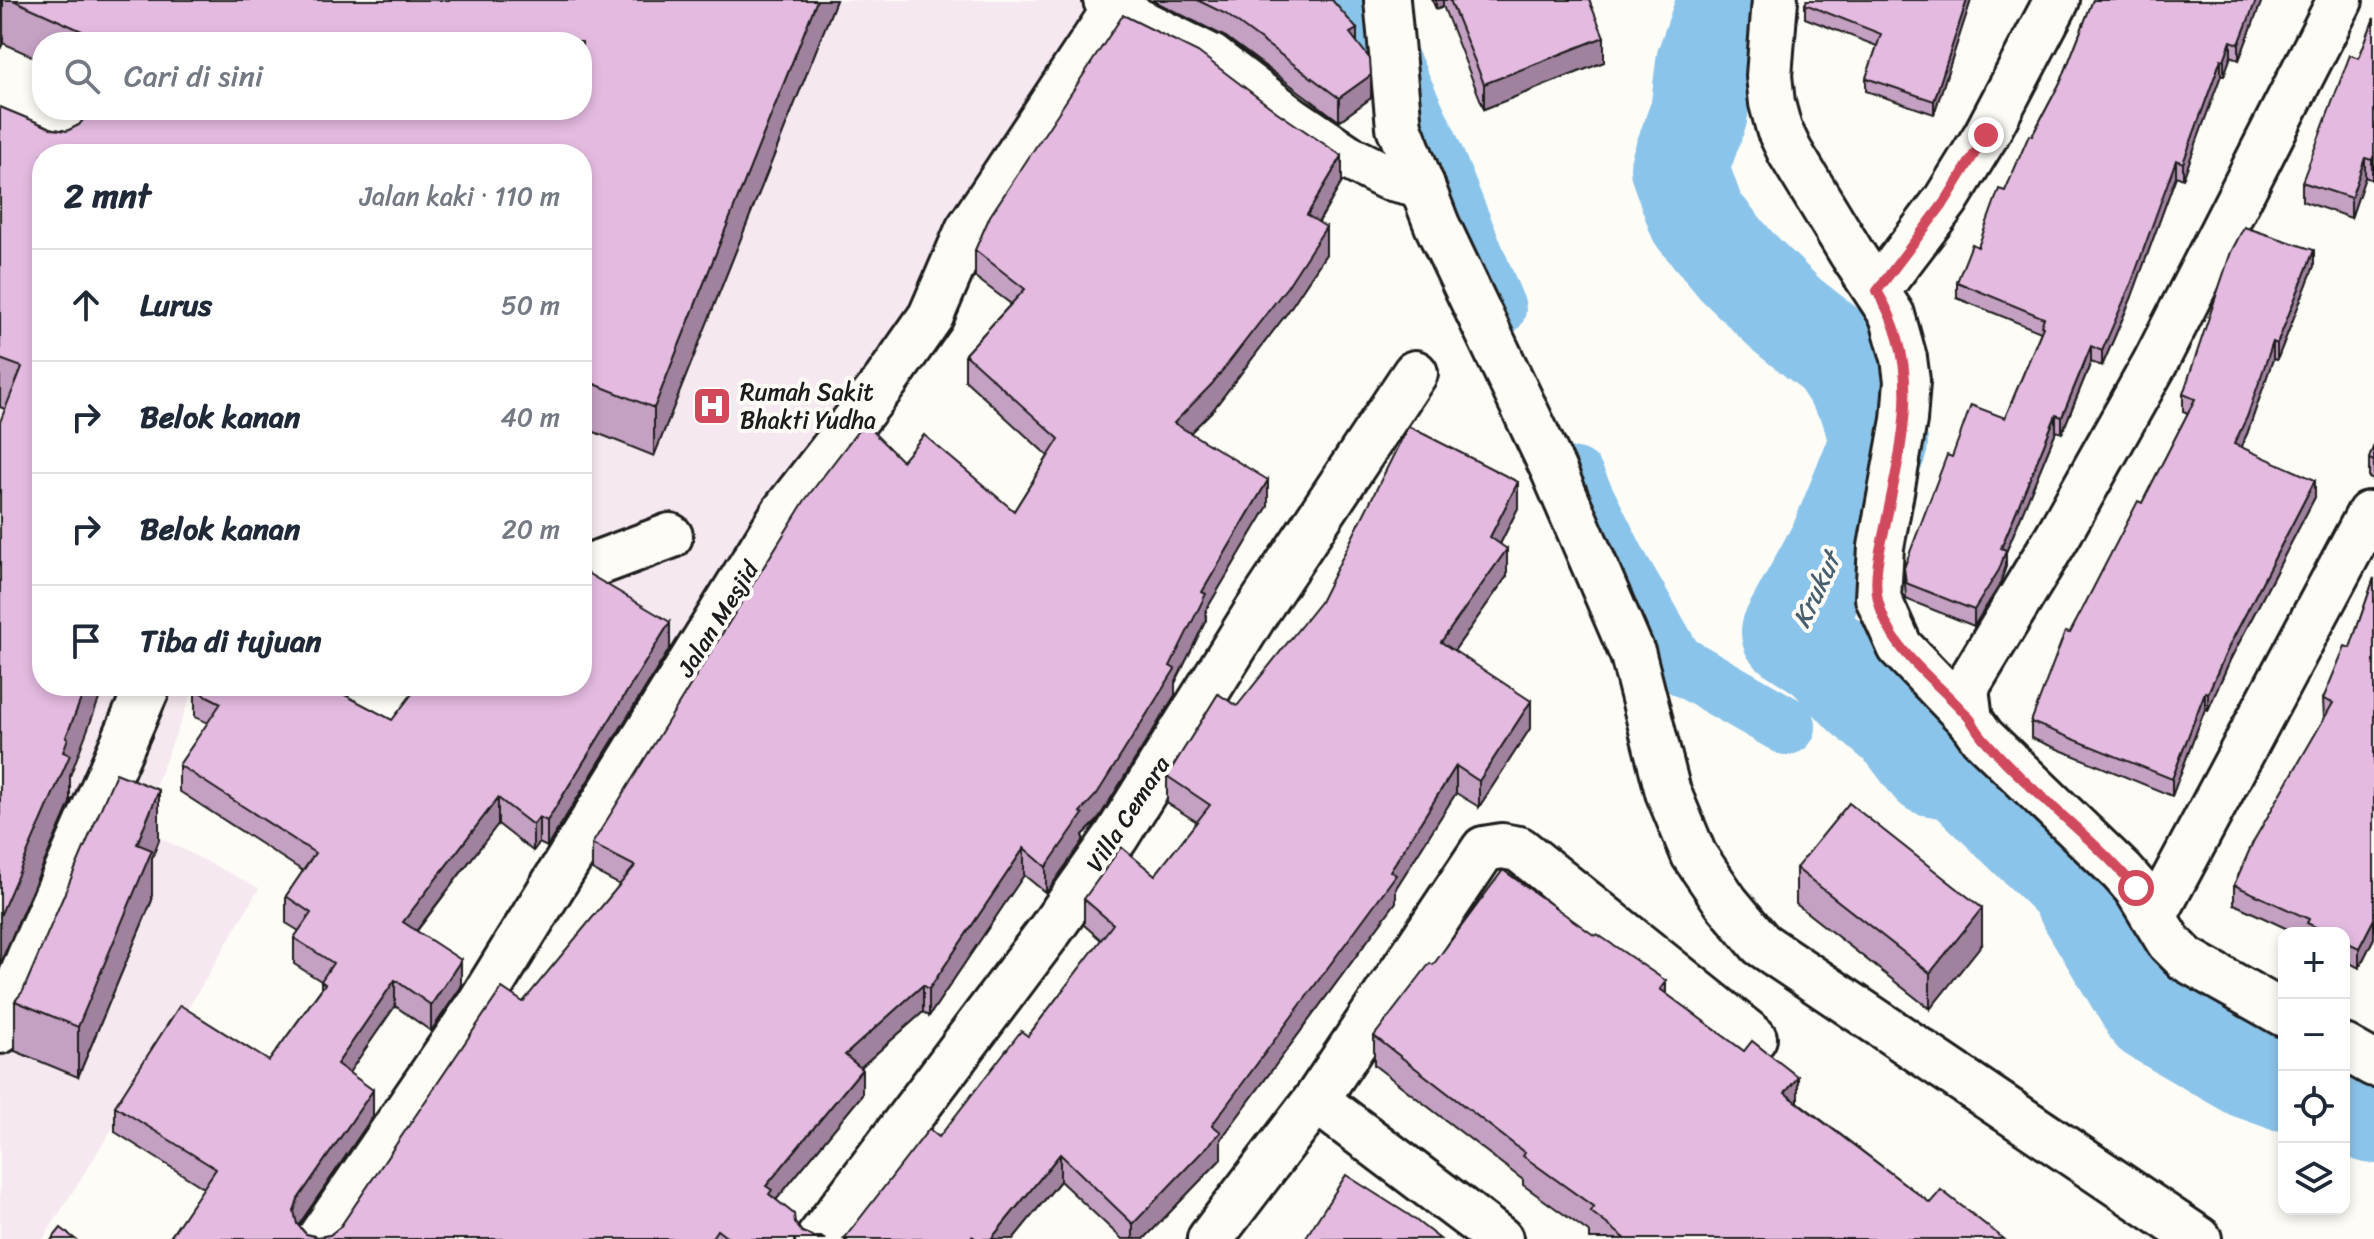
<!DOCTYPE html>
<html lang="id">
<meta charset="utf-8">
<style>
:root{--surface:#fff;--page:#f6f6f7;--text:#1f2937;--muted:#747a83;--line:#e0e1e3}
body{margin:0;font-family:Sriracha,sans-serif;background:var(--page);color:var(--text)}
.controls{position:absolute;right:24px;bottom:24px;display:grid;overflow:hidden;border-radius:16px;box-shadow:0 4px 12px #0003}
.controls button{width:72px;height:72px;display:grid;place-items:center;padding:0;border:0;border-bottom:2px solid var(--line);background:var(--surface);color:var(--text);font:40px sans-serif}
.stop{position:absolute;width:24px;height:24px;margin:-18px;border:6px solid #d1495b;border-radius:50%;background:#fff}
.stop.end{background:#d1495b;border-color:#fff;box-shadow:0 2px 8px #0008}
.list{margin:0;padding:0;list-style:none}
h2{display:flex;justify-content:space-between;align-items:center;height:104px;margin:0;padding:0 32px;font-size:34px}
h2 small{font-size:26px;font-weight:400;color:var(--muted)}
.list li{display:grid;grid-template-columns:52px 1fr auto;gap:24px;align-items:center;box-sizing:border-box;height:112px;padding:0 32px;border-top:2px solid var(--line)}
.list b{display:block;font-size:30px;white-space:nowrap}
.list em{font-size:26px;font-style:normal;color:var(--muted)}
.icon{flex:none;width:44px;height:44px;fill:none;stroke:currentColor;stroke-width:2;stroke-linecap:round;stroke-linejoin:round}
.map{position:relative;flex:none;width:2374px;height:1239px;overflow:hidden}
.search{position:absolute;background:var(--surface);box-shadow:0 4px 12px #0003;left:32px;top:32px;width:560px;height:88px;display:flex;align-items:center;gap:20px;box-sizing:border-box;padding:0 28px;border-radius:32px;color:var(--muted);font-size:30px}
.panel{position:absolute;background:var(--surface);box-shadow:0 4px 12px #0003;left:32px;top:144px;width:560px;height:552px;border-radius:32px}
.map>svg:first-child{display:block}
.built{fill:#f6e8f0}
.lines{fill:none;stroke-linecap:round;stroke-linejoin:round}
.canal{stroke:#8bc4ea;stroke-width:58}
.river{stroke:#8bc4ea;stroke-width:98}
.minor-casing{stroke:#1c1c1c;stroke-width:50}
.minor{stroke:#fdfcf7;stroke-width:44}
.wall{fill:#c4a0c2;stroke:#1c1c1c;stroke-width:2}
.shaded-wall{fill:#a0829e;stroke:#1c1c1c;stroke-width:2}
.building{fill:#e4bae1;stroke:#1c1c1c;stroke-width:2}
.route{stroke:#d1495b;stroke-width:10}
.labels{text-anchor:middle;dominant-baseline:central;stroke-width:8;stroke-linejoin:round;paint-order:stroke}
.poi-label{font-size:24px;fill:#1c1c1c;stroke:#fdfcf7;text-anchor:start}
.street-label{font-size:24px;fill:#1c1c1c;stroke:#fdfcf7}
.water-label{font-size:26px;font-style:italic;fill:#485f6e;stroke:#fdfcf7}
</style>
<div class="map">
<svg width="2374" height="1239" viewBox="0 0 2374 1239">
<rect width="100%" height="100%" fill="#fdfcf7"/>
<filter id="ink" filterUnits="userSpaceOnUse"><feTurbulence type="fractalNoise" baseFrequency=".0125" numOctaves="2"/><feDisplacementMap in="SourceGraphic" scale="16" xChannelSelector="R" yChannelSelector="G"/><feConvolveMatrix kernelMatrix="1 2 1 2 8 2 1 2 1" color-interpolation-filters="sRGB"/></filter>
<g filter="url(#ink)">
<g class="built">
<path d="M501,0H1077L1086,4L1025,127L913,319L770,492L672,649L582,595V154H439L582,110V42Z"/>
<path d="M0,132L42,154V686H195L139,827L259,888L197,994L43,1239H0Z"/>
</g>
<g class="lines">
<g class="canal">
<path d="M1362,0L1429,143L1497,309"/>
<path d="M1575,477L1619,565L1675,662L1787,726"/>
</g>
<g class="river">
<path d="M1727,0L1705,63L1699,113L1679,168L1697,218L1736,265L1788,316L1835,353L1868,403L1879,443L1839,542L1790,632L1825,655L1863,695L1904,730L1932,767L1961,772L2074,882L2153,1014L2250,1070L2284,1082"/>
<path d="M2344,1104L2374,1115"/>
</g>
<defs>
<g id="minor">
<path d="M1387,0L1399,127L1437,225L1553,469L1633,655L1668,792L1694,855L1726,902L1761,944L2199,1239"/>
<path d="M1775,0L1769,76L1772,103L1779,129L1790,152L1852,254L1892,315L1904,358L1907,381L1904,420L1881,547L1878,598L1900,647L1970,720"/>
<path d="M1110,7L1211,57L1292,119L1351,159L1387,177L1422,185"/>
<path d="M1877,291L1946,200L1986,135L2057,0"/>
<path d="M582,569L670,536"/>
<path d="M2154,917L2369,514"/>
<path d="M2284,1014L2186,959L2169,942L2136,888L2122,872L1982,737L1970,720L1966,688L2059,534L2155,363L2340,0"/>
<path d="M0,1031L29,958L148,686"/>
<path d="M2344,1047L2374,1064"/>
<path d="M1316,1100L1500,1239"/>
<path d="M319,1239L475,1011L784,512L885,382L931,316L968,230L1108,19L1110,7L1106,0"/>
<path d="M818,1239L1048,933L1116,837L1257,611L1415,373"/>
<path d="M1210,1239L1316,1100L1484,849L1502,846L1519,849L1754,1038"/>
</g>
</defs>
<use href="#minor" class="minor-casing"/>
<use href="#minor" class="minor"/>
</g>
<g class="wall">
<path d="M0,0H836L654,456L582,427V154H42L70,776V803L5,409L0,407V107L53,129L67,131L79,125L86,116V110H582V42H42V61L3,43L0,49Z"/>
<path d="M1152,0H1332L1357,42L1371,98L1339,121L1226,37Z"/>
<path d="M1432,0H1589L1604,62L1484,109L1443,6L1436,9Z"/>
<path d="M1971,0L1934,114L1866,91V78L1877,46L1805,18V4Z"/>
<path d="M2093,0H2262L2239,60L2231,56L2224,75H2221L2183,179L2176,176L2131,299L2102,366L2091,362L2062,433L2056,431L2006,552V566L1999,586L1974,626L1906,599L1904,568L1952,457L2005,418L2041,332L1957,298V282L1978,247L2032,136L2062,79Z"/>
<path d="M2374,18L2372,180L2365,177L2351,218L2302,201V182L2359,58Z"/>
<path d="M1342,182L1319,222L1326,254L1287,313L1212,411L1190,433L1268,506L1206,610V620L1175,683V695L1097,821L1083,835V841L1046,893L1024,875L929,1016L923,1012L860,1068L862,1095L776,1200L802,1232L814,1237L824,1239H169L204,1188L115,1132V1106L269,1061L321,989V981L294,964V938L299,931L286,923V896L303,871L179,791V765L208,723L195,717V690L392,720L582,686L670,648L547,847L539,843L533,851L498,824L417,931L461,987L431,1031L395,1006L349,1072L373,1116L298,1225L306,1234L318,1237L330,1235L340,1227L620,885L592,870V844L902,461L1014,511L1048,456L965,380V354L1011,304L975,277V250Z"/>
<path d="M2314,266L2277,360L2273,359L2247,434L2240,447L2315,497L2230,660L2208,710L2205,709L2172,796L2031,738V722L2070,633L2142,503L2188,413L2183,411V394Z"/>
<path d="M2374,445V480L2369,478V459Z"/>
<path d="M1518,508L1500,544L1507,576L1454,651L1531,727L1479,807L1456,793L1396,888V902L1221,1139V1159L1144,1239H1122L1060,1181L1013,1239H844L939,1137L1028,1036L1101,940L1084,925V899L1155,875L1197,822L1167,803V776L1237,706Z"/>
<path d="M2374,578V938L2359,968L2344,960V933H2296L2234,904V885L2324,719L2323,699L2350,648Z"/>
<path d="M159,840L152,858V900L78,1077L15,1051V1001Z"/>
<path d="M1796,868L1982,944L1930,1009L1796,904Z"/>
<path d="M1595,936L1666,994L1798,1102L1930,1203L2004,1239H1590V1233L1523,1185V1180L1374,1065V1036L1433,965Z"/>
</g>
<g class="shaded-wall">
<path d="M1,0H3V43L0,49Z"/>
<path d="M817,0H836L654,456V408Z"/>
<path d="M1436,0H1443V6L1436,9Z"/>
<path d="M1967,0H1971L1934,114V101Z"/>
<path d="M2256,0H2262L2239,60V44Z"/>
<path d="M1357,29V52L1350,33Z"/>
<path d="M1604,37V62L1484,109V84Z"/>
<path d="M2231,41V56L2224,75V60Z"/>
<path d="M2221,59V75L2183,179V163Z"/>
<path d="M1371,75V98L1339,121V98Z"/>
<path d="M2374,155V174L2372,180V160Z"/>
<path d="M1342,156V182L1307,241V215Z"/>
<path d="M2365,158V177L2351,218V198Z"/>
<path d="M2176,160V176L2131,299L2102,366V351Z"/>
<path d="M1326,227V254L1287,313L1212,411L1174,449V423Z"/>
<path d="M2314,250V266L2277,360V344Z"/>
<path d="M2273,342V359L2247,434L2234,460V444Z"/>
<path d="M2091,346V362L2062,433V417Z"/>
<path d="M2056,415V431L2006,552V566L1999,586L1974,626V610L2001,548Z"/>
<path d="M1268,480V506L1206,610V620L1175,683V695L1097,821L1083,835V841L1046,893V867L1080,812L1202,592Z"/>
<path d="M2315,480V497L2230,660L2208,710V693L2230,644Z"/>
<path d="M1518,482V508L1490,564V537Z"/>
<path d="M1507,549V576L1441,669V642Z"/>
<path d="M670,622V648L547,847V821Z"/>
<path d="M86,686H104L70,776V803L0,964V916L63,752L66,737Z"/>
<path d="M2205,692V709L2172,796V779Z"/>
<path d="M1531,701V727L1479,807V781Z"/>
<path d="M1456,766V793L1396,888V902L1221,1139V1159L1144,1239H1133V1224L1212,1125L1390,871Z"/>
<path d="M159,790V840L152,858V900L78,1077V1027L137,844Z"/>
<path d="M498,798V824L403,948V922Z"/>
<path d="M539,817V843L533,851V825Z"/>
<path d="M1024,848V875L929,1016V989Z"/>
<path d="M1982,908V944L1930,1009V973Z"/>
<path d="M2374,919V938L2359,968V948Z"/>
<path d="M461,960V987L431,1031V1005Z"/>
<path d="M395,980V1006L337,1090V1064Z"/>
<path d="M1666,981V1009L1660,989Z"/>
<path d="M923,985V1012L845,1081V1055Z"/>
<path d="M862,1069V1095L772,1205L766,1186Z"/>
<path d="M1798,1077V1105L1785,1093Z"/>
<path d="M373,1090V1116L298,1226L294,1238V1211L298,1199Z"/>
<path d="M1060,1154V1181L1013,1239H991Z"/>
</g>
<g class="building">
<path d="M13,0H817L654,408L582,379V154H42V686H86L66,737L68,738L63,752L70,755L0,916V422L22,367L0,359V107L53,129L67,131L79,125L86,116L87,110H582V42H106Z"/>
<path d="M1197,0H1332L1357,29L1350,33L1370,59L1371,75L1339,98L1226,14Z"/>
<path d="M1450,0H1589L1604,37L1484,84Z"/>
<path d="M1807,0H1967L1934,101L1866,78L1881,34L1805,4Z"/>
<path d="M2093,0H2256L2239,44L2231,41L2224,60L2221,59L2183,163L2176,160L2131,284L2102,351L2091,346L2062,417L2056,415L2001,548L2006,550L1999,570L1974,610L1906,583L1904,568L1947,455L1952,457L1971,405L2005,418L2043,327L2041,326L2044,318L1957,282L1972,244L1978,247L1999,189L2005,191L2029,135L2032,136L2062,79Z"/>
<path d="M1123,15L1198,52L1277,112L1342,156L1307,215L1326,227L1287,287L1212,384L1174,423L1268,480L1202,592L1206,594L1170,666L1175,669L1097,794L1080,812L1083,814L1046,867L1024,848L929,989L923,985L845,1055L862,1069L766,1186L772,1190L769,1194L794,1214L795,1223L802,1232L814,1237H821L824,1239H729L717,1230L711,1239H169L216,1169L115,1106L180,1005L269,1061L325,984L321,981L333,963L294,938L311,913L286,896L315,853L179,765L221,703L195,690L197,686H328L392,720L418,686H582V570L670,622L547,821L539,817L533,825L498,798L403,922L461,960L431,1005L395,980L337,1064L373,1090L298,1199L294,1211L297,1224L306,1234L318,1237L330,1235L340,1227L502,988L523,1002L635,866L592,844L805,500L864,423L902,461L924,435L1014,511L1059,439L965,354L1025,289L975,250L990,216Z"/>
<path d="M2374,18V155L2372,160L2365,158L2351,198L2302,182L2350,55L2359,58Z"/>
<path d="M2244,227L2314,250L2277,344L2273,342L2247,417L2234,444L2315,480L2230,644L2208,693L2205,692L2172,779L2031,722L2065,632L2070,633L2138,501L2142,503L2195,399L2183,394L2231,252Z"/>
<path d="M1408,426L1518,482L1490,537L1507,549L1441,642L1531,701L1479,781L1456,766L1390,871L1396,875L1212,1125L1221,1132L1133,1224L1060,1154L991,1239H977L972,1236L970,1239H844L929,1129L939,1137L1021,1031L1028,1036L1113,924L1084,899L1121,847L1155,875L1210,805L1167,776L1218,694L1237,706L1320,602Z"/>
<path d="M2374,445V461L2369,459Z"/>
<path d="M2374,578V919L2359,948L2344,941V933H2328L2307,923L2309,919L2234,885L2253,842L2333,703L2323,699L2345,646L2350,648Z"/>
<path d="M116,773L159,790L137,844L152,850L78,1027L15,1001L23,991Z"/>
<path d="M1849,803L1982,908L1930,973L1796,868Z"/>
<path d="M1503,870L1595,936L1597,934L1666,981L1660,989L1744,1051L1752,1041L1798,1077L1785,1093L1930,1203L1941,1190L2004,1239H1626L1590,1211L1594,1207L1523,1156L1525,1153L1374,1036L1430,963L1433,965Z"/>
<path d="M1346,1175L1409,1215L1440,1239H1308L1306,1237Z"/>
<path d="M61,1228L75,1239H52Z"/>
</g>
</g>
<g class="lines" filter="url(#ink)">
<path class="route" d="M1986,135L1946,200L1877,291C1925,368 1901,445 1885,527C1880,549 1873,578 1878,600C1890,653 1937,680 1970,719C1975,726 1978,733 1984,739C2031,793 2090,834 2136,888"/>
</g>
<defs>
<symbol id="hospital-square" viewBox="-11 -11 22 22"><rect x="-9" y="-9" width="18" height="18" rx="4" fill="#d1495b" stroke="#fdfcf7"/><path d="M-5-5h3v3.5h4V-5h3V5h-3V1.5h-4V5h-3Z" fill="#fff"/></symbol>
</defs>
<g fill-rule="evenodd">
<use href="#hospital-square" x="690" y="384" width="44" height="44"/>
</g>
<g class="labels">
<g class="poi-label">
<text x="740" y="392">Rumah Sakit<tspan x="740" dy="28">Bhakti Yudha</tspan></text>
</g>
<g class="street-label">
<text transform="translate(718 619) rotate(-58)">Jalan Mesjid</text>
<text transform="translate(1128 814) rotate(-57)">Villa Cemara</text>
</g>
<g class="water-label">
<text transform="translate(1816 590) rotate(-65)">Krukut</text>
</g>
</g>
</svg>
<div class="controls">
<button>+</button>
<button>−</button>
<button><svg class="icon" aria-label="locate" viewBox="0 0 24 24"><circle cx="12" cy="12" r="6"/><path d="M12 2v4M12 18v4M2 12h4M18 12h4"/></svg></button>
<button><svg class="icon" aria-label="layers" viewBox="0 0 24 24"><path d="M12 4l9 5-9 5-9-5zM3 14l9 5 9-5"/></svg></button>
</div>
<div class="stop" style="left:2136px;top:888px"></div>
<div class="stop end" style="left:1986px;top:135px"></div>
<div class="search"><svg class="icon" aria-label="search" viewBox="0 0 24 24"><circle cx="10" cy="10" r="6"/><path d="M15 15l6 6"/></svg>Cari di sini</div>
<section class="panel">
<h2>2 mnt<small>Jalan kaki · 110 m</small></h2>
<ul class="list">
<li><svg class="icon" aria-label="ahead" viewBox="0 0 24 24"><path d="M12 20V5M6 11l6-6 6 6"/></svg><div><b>Lurus</b></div><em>50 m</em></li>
<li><svg class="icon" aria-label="right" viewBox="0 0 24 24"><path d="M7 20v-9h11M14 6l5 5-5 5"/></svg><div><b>Belok kanan</b></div><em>40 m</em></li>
<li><svg class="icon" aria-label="right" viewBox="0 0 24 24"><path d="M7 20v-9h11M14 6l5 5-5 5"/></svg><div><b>Belok kanan</b></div><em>20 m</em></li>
<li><svg class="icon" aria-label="arrive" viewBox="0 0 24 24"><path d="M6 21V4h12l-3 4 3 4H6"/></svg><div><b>Tiba di tujuan</b></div></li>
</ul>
</section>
</div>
